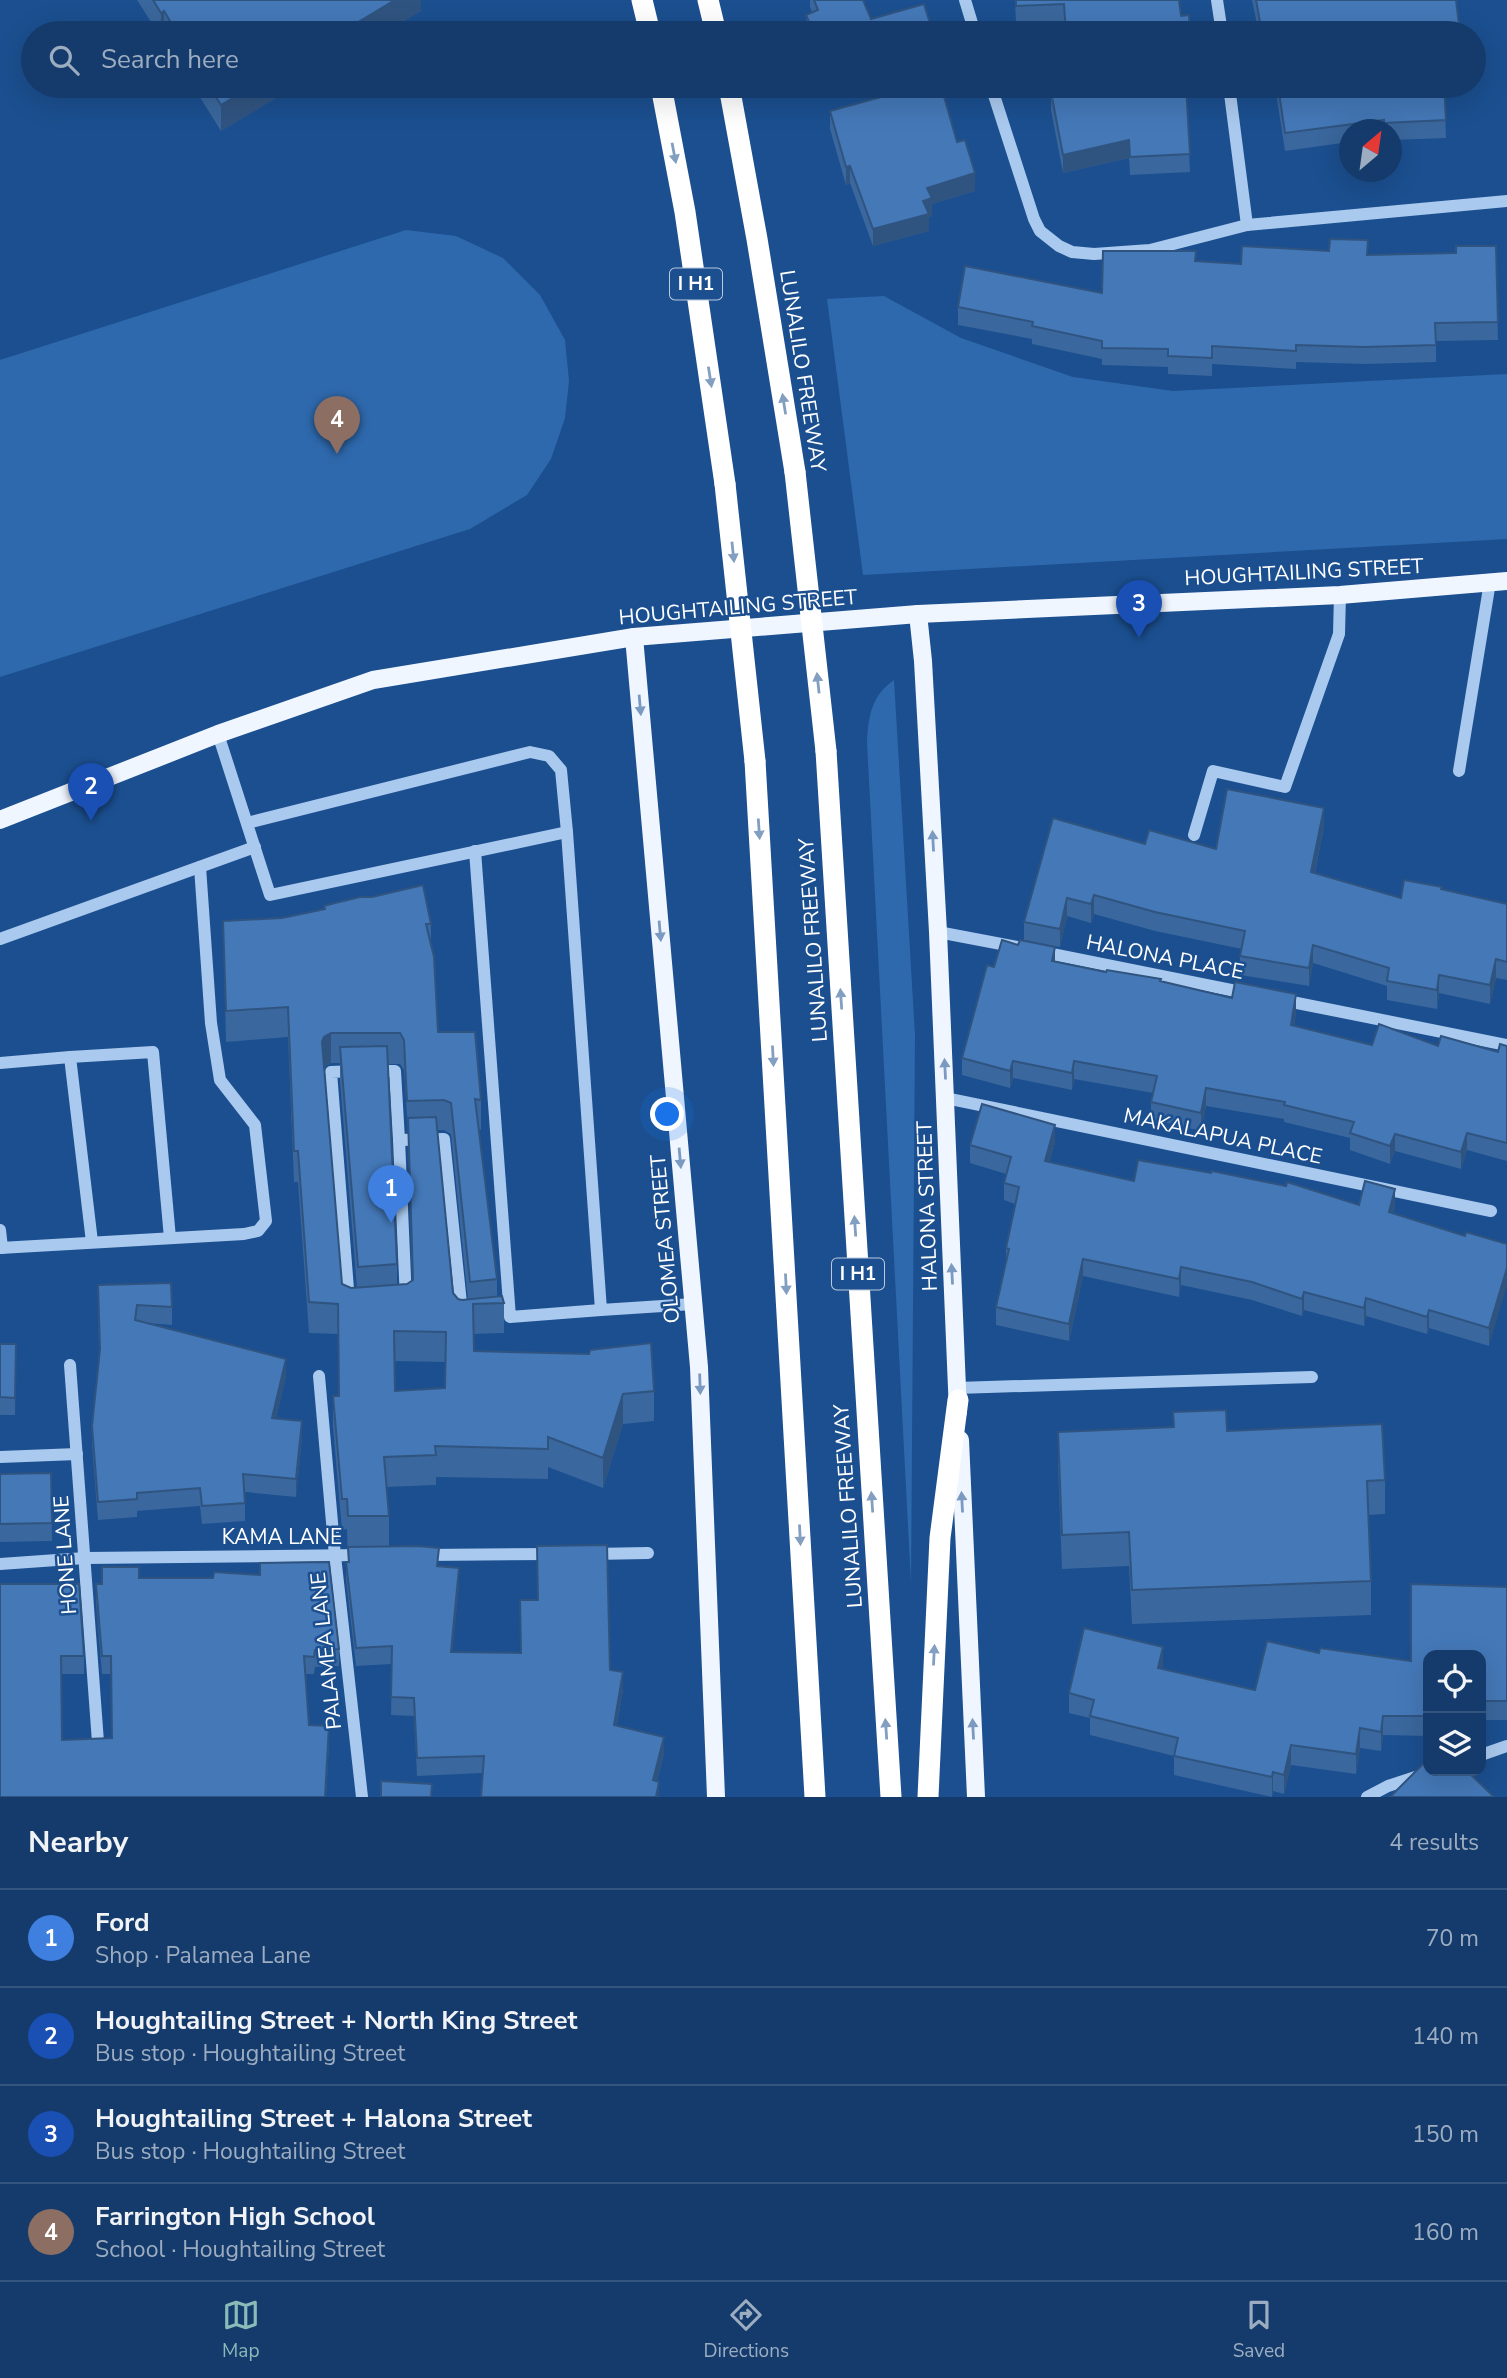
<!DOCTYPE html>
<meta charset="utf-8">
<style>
:root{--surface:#143b6b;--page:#1d4271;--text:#f1f3f6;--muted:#9dadc1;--line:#33557e;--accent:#8bbbb9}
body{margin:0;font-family:"Nunito Sans",sans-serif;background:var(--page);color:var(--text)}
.controls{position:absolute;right:21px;bottom:21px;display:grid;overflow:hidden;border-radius:14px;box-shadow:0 7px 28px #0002}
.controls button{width:63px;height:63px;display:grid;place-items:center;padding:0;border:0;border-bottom:2px solid var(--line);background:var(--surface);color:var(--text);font:35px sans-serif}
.compass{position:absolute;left:1339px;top:119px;width:63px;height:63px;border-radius:50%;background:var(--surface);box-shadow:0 7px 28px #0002;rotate:29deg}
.you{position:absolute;left:668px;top:1115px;width:24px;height:24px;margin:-18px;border:5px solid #fff;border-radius:50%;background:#1a73e8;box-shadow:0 0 0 10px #1a73e833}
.badge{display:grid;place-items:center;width:46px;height:46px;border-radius:50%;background:var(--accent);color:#fff;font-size:23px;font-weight:700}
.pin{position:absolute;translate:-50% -58px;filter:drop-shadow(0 2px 4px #0008)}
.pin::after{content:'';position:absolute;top:37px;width:24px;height:21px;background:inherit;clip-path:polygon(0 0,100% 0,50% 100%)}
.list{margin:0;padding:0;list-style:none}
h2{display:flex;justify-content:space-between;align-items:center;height:91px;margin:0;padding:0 28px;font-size:30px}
h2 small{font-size:23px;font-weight:400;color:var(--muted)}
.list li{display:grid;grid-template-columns:46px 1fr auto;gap:21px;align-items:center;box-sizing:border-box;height:98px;padding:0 28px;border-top:2px solid var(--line)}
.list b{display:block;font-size:26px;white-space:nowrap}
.list p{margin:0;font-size:23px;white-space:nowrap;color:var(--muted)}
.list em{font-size:23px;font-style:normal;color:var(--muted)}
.icon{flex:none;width:38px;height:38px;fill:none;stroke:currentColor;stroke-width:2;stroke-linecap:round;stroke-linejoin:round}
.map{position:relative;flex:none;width:1507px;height:1797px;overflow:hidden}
.search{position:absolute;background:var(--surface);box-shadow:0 7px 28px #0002;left:21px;right:21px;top:21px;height:77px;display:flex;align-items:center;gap:18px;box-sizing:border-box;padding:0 24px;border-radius:38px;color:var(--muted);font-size:26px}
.sheet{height:483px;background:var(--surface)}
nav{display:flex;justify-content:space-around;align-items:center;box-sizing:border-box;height:98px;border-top:2px solid var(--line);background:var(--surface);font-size:19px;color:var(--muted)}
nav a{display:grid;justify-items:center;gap:4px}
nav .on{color:var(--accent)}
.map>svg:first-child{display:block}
.green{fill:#2e69ad}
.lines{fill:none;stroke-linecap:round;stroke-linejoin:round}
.minor{stroke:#a9c9ee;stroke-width:12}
.major{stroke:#f0f6ff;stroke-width:18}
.highway{stroke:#fff;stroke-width:21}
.highway-bridge{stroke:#fff;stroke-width:21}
.wall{fill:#3a679d;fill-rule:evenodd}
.shaded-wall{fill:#305480}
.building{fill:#4478b7;stroke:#305480;stroke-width:2;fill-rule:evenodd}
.oneway{fill:#829ec1}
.oneway2{fill:#7b9ac1}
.labels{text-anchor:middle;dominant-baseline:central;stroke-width:5;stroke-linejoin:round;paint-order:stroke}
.shield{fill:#1b4f8f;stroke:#bbcadd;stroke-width:2}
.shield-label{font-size:19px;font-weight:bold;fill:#fff}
.street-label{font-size:21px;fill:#fff;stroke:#1b4f8f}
</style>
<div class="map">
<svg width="1507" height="1797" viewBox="0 0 1507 1797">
<rect width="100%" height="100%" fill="#1b4f8f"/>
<g class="green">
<path d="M406,230L456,236L503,258L540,295L565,340L569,381L565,418L551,459L527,495L470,529L0,677V360Z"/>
<path d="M884,296L961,338L1073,377L1173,391L1507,374V539L863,575L827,299Z"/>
<path d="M894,680L915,1035L911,1583L867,742C868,716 872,695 894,680Z"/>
</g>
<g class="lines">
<g class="minor">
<path d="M965,0L975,33"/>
<path d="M1217,0L1222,33"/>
<path d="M991,86L1034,219L1040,231L1059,246L1072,252L1094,254L1150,250L1247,225L1507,201"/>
<path d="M1229,86L1247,225"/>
<path d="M218,734L270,895L567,832L601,1310L693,1304"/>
<path d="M1459,771L1490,582"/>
<path d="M247,823L530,752L549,756L561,770L567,832"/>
<path d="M1194,835L1213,771L1285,787L1339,634L1340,595"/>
<path d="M475,851L510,1317L601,1310"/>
<path d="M938,932L1017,947"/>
<path d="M0,939L255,847"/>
<path d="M1042,952L1251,994"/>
<path d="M1282,1000L1507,1045"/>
<path d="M0,1063L70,1057"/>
<path d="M374,1071H395L399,1140L444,1139L462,1313"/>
<path d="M946,1098L1491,1211"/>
<path d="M399,1140L406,1300"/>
<path d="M0,1230L2,1248"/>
<path d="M92,1242L70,1057L153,1052L170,1238"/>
<path d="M0,1248L244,1234L258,1231L266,1221L255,1125L220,1080L211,1023L200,867"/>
<path d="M349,1302L331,1072L356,1071"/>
<path d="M70,1365L98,1742"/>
<path d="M319,1376L335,1556L362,1797"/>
<path d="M957,1388L1312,1377"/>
<path d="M0,1457L77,1454"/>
<path d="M592,1554L648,1553"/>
<path d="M424,1555L552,1554"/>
<path d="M0,1564L85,1558L363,1555"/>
<path d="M1481,1755L1507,1746"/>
<path d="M1367,1797L1388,1786L1434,1771"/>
</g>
<g class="major">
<path d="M918,614L923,661L938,932L958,1412"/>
<path d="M634,637L699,1367L716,1797"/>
<path d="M0,820L218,734L373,680L634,637L918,614L1340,595L1507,581"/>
<path d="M960,1440L976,1797"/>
</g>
<g class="highway">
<path d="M642,0L650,33"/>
<path d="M708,0L716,33"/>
<path d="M661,86L685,212L725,484"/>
<path d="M729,86L757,239L795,472"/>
<path d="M826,751L891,1797"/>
<path d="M755,761L815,1797"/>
<path d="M928,1797L940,1538L958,1400"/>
</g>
<g class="highway-bridge">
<path d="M795,472L826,751"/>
<path d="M725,484L755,761"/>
</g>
</g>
<g class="wall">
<path d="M137,0H421V11L383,33H158Z"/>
<path d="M810,0H863L871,19L933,33H807L806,15L812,12L810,7Z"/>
<path d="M1015,0H1179L1181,16L1190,33H1065L1064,21L1016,23Z"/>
<path d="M1252,0H1456L1460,33H1259Z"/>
<path d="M1474,41L1475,66V84H1474Z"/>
<path d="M193,86H296L221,131Z"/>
<path d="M1069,86H1186L1190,172L1130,175L1129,158L1063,173L1051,110V92L1069,88Z"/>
<path d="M1275,86H1444L1446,138L1391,140V130H1349V142L1285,151Z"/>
<path d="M830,111L957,142L975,191L932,204V216L929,217V231L873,246L850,183L846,185L830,129Z"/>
<path d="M1496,246L1498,340L1436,341V362L1365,364L1296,362V369L1212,364V376L1168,374V367L1102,365V359L1032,344V339L958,325V307L1102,293L1196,261L1241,264L1368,255L1456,253Z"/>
<path d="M1324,826L1315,873L1401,898L1442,889L1507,904V980L1496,978L1490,1004L1439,993L1437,1009L1387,1000V986L1313,963L1309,986L1240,975V956L1242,949L1155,931L1094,914L1091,923L1067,916L1060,947L1024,940V922L1145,844L1216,849Z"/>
<path d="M223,921L431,924V944L438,1032L481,1100V1130H479L497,1279V1297L504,1303V1333L473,1334L474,1351L654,1391V1421L623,1424L603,1488L548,1467V1479L436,1477V1485L386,1487L389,1516V1546L439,1566L459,1585L452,1652L610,1670L623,1690L617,1725L664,1754L657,1781L659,1797L483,1773L417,1776L414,1716L391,1715L392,1664L356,1666L346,1579V1562H348L347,1529L342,1530L333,1427V1396H338V1334L309,1333L298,1182H294L288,1037L226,1042ZM331,1063H340V1081L357,1288H351L342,1284L324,1067ZM388,1064H400L404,1070L408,1131L412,1281L407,1284L397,1285V1264ZM437,1130H444L451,1134L468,1300H462L458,1299L453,1293ZM394,1361L445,1362V1388L395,1391Z"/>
<path d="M1018,945L1055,962L1106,972L1161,981L1296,1012L1294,1026L1372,1045L1438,1046L1498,1052L1507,1046V1161L1467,1150L1461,1169L1395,1151L1390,1164L1350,1150V1138L1284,1122V1119L1206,1106L1201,1131L1151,1119V1102L1153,1093L1074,1079L1072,1090L1013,1078L1010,1088L962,1075V1058L994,967Z"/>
<path d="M1055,1143L1049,1162L1134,1181L1359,1205L1395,1206L1393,1214L1465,1236L1507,1244L1489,1346L1429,1328L1427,1334L1366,1316L1364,1326L1304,1310L1302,1316L1252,1300L1181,1285L1179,1297L1083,1276L1069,1341L996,1325V1307L1006,1260V1248L1015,1204L1004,1200V1183L1006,1174L970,1163V1145Z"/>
<path d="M98,1285L172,1307V1325L148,1323L286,1376L276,1418L302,1438L296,1497L245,1492V1521L202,1524L200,1506L137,1511V1517L98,1520L92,1444V1426L99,1353Z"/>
<path d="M0,1344H16L15,1415H0Z"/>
<path d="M1173,1412L1227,1431L1385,1480V1514L1369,1515L1371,1581V1615L1132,1624L1129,1566L1062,1569L1058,1466V1432L1173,1427Z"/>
<path d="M51,1473L52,1541L0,1542V1474Z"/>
<path d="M139,1578L339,1649V1666L315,1667L314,1674H306L309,1725L329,1744L326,1797H0V1584L84,1656V1674H62V1740L112,1738L111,1674H102L96,1602V1584H102Z"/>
<path d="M1507,1587V1720H1481V1655H1428V1736L1383,1735L1381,1751L1360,1748L1356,1774L1291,1765L1284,1794L1273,1791L1272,1797L1174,1775V1756L1090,1735V1718L1069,1713V1693L1163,1667L1162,1669L1255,1690L1319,1653L1411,1661Z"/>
</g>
<g class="shaded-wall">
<path d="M395,0H421V11L383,33H340Z"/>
<path d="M164,11V33H161V13Z"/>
<path d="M252,86H296L221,131V105Z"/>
<path d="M1129,140V158L1063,173V155Z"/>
<path d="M850,166V183L846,185V167Z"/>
<path d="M975,173V191L932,204V216L929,217V231L873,246V229L923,201L927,188Z"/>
<path d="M1324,808V826L1311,891V872Z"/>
<path d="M1094,895V914L1091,923V904Z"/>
<path d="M1067,898V916L1060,947V929Z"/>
<path d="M1313,945V963L1309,986V968Z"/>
<path d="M1055,947V964L1052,961Z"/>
<path d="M1496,959V978L1490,1004V985Z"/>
<path d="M1439,975V993L1437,1009V990Z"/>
<path d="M1296,994V1012L1291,1043V1025Z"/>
<path d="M331,1033V1063L324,1067L322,1042L324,1037Z"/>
<path d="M1013,1061V1078L1010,1088V1071Z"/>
<path d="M1074,1061V1079L1072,1090V1073Z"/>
<path d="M1206,1088V1106L1201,1131V1113Z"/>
<path d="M1055,1125V1143L1045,1179V1161Z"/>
<path d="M1467,1133V1150L1461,1169V1152Z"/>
<path d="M1395,1134V1151L1390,1164V1146Z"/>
<path d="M1395,1189V1206L1389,1230V1212Z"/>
<path d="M1083,1259V1276L1069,1341V1324Z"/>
<path d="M1181,1267V1285L1179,1297V1279Z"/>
<path d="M1507,1268V1285L1489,1346V1328Z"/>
<path d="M1304,1292V1310L1302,1316V1299Z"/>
<path d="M1366,1298V1316L1364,1326V1308Z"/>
<path d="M1429,1310V1328L1427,1334V1317Z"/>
<path d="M286,1359V1376L272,1435V1418Z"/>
<path d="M623,1394V1424L603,1488V1458Z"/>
<path d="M302,1421V1438L296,1497V1479Z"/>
<path d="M459,1568V1585L451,1670V1652Z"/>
<path d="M1163,1647V1667L1158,1687V1668Z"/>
<path d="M623,1672V1690L614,1742V1725Z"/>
<path d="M1383,1716V1735L1381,1751V1732Z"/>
<path d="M329,1726L326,1797H325Z"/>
<path d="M1360,1728V1748L1356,1774V1754Z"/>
<path d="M664,1737V1754L653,1797V1780Z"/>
<path d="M1291,1745V1765L1284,1794V1775Z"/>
<path d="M1273,1772V1791L1272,1797V1777Z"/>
<path d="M659,1782V1797H656Z"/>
</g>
<g class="building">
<path d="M153,0H395L340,33H177L164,11L161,13Z"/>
<path d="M814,0H863L871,19L924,4L933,33H814L806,15L818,10Z"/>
<path d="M1016,0H1179L1181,16L1189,15L1190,33H1066L1064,4L1016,6Z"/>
<path d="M1256,0H1456L1460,33H1262Z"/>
<path d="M209,86H252L221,105Z"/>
<path d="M921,86H941L957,142L965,140L975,173L927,188L932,198L923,201L929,214L873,229L850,166L846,167L830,111Z"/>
<path d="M1070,86H1186L1190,154L1130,157L1129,140L1063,155L1051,92L1070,87Z"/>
<path d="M1278,86H1444L1446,120L1384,123V120L1285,133Z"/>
<path d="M1330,239L1368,240L1367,255L1456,253V246H1496L1498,322L1435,323L1436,345L1365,347L1296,345V351L1212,346V358L1168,356V349L1102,348V341L1032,326L1033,322L958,307L965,266L1102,293L1103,251H1196L1195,261L1241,264L1242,246L1329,251Z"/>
<path d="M1227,789L1324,808L1311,872L1401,898L1404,880L1442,887L1441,889L1507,904V962L1496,959L1490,985L1439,975L1437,990L1387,981L1389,968L1313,945L1309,968L1240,956L1245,931L1155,912L1094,895L1091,904L1067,898L1060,929L1024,922L1053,818L1145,844L1149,830L1216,849Z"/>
<path d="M423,885L431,924H426L434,957L438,1032H475L481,1100L475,1099L497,1279L470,1282L451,1103L444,1100L407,1101L404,1040L400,1033H331L324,1037L322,1042L342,1284L351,1288L407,1284L413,1280L408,1118L436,1117L453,1293L458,1299L462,1300L502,1296L504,1303L473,1304L474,1351L589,1354L590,1350L651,1343L654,1391L623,1394L603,1458L548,1437V1449L435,1446L436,1455L384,1457L389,1516H348L347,1499H342L333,1396H339L338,1304L309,1302L298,1151H294L288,1007L226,1011L223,921L282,918L325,909L324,906L335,903L360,897H372ZM394,1331L446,1332L445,1388L395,1391Z"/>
<path d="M1002,940L1018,945L1020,940L1055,947L1052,961L1106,972L1107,970L1161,979L1160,981L1232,998L1235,982L1296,994L1291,1025L1372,1045L1379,1024L1438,1046L1441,1036L1498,1052L1500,1044L1507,1046V1143L1467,1133L1461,1152L1395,1134L1390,1146L1350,1133L1354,1122L1284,1105L1285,1102L1206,1088L1201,1113L1151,1102L1157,1076L1074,1061L1072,1073L1013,1061L1010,1071L962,1058L987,965L994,967Z"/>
<path d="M387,1046L397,1264L358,1267L340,1047Z"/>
<path d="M982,1104L1055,1125L1045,1161L1134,1181L1138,1160L1211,1173L1212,1171L1286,1186L1287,1182L1359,1205L1365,1181L1395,1189L1389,1212L1465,1236L1466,1232L1507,1244V1268L1489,1328L1429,1310L1427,1317L1366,1298L1364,1308L1304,1292L1302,1299L1252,1282L1181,1267L1179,1279L1083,1259L1069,1324L996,1307L1009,1249L1006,1248L1019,1187L1004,1183L1011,1157L970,1145Z"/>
<path d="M171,1283L172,1307L137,1305L135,1320L286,1359L272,1418L302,1421L296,1479L243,1474L245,1503L202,1506L200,1488L137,1493V1499L98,1502L92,1426L100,1349L98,1285Z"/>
<path d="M0,1344H16L15,1398L0,1397Z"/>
<path d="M1226,1410L1227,1431L1382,1424L1385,1480L1367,1481L1371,1581L1132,1590L1129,1532L1062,1535L1058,1432L1174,1427L1173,1412Z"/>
<path d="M51,1473L52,1523L0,1524V1474Z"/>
<path d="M607,1545L610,1670L623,1672L614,1725L664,1737L653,1780L659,1782L656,1797H481L484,1756L417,1758L414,1698L391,1697L392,1646L356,1648L346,1562H349L348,1547L418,1546L439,1548L437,1566L459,1568L451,1652L521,1653L520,1600H538L537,1546Z"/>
<path d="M329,1562L339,1649L315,1650L314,1657L304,1656L309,1725L329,1726L325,1797H0V1584H79L84,1656H61L62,1740L112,1738L111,1656H102L96,1584H102V1567H139V1578H213L214,1572L260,1575V1563Z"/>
<path d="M1411,1584L1507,1587V1701H1481V1655H1428V1716H1383L1381,1732L1360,1728L1356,1754L1291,1745L1284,1775L1273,1772L1272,1777L1174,1756L1178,1738L1090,1716L1094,1700L1069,1693L1084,1628L1163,1647L1158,1668L1255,1690L1267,1641L1319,1653L1320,1648L1411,1661Z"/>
<path d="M1428,1759V1771H1467L1494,1797H1390Z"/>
<path d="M381,1781L432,1784L431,1797H381Z"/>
</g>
<defs><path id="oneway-solid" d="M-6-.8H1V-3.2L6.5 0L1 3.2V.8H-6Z" transform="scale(1.75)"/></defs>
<g class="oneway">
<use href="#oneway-solid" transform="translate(674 153) rotate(79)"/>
<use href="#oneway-solid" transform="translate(710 377) rotate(81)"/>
<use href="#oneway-solid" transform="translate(784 404) rotate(-99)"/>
<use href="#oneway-solid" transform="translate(733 552) rotate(84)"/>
<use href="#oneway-solid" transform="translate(818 683) rotate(-96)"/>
<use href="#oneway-solid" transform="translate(759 829) rotate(86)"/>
<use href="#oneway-solid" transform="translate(841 999) rotate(-94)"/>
<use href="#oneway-solid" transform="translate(773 1056) rotate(87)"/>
<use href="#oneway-solid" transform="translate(855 1226) rotate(-94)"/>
<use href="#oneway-solid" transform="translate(786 1284) rotate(87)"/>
<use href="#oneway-solid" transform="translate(872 1502) rotate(-94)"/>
<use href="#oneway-solid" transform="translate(800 1535) rotate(87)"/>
<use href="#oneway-solid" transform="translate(934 1655) rotate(-87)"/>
<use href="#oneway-solid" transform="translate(886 1729) rotate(-94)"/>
</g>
<g class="oneway2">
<use href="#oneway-solid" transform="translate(640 705) rotate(85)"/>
<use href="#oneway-solid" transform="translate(933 841) rotate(-93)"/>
<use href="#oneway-solid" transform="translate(660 931) rotate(85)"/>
<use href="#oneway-solid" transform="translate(945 1069) rotate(-93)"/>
<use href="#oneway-solid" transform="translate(680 1158) rotate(85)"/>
<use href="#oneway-solid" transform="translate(952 1274) rotate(-93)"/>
<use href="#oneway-solid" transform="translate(700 1384) rotate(88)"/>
<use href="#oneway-solid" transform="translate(962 1502) rotate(-93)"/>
<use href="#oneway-solid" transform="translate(973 1729) rotate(-93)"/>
</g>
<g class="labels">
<g class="shield">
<rect x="670" y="268.5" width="52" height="31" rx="5"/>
<rect x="832" y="1258.5" width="52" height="31" rx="5"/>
</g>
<g class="shield-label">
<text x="696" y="284">I H1</text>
<text x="858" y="1274">I H1</text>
</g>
<g class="street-label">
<text transform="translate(803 371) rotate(81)">LUNALILO FREEWAY</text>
<text transform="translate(1304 572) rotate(-3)">HOUGHTAILING STREET</text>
<text transform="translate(738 607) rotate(-5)">HOUGHTAILING STREET</text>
<text transform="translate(813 940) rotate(-94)">LUNALILO FREEWAY</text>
<text transform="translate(1165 957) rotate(11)">HALONA PLACE</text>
<text transform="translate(1223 1136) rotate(12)">MAKALAPUA PLACE</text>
<text transform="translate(927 1206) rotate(-92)">HALONA STREET</text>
<text transform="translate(665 1239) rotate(-95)">OLOMEA STREET</text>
<text transform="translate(848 1506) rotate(-94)">LUNALILO FREEWAY</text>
<text x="282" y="1537">KAMA LANE</text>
<text transform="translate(65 1555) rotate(-94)">HONE LANE</text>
<text transform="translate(326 1651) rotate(-96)">PALAMEA LANE</text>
</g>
</g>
</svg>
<div class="controls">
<button><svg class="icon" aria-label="locate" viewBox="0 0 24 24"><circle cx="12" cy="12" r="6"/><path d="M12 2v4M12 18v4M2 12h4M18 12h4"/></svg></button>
<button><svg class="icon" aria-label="layers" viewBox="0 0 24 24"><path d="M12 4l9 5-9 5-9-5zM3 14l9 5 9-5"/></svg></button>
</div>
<svg class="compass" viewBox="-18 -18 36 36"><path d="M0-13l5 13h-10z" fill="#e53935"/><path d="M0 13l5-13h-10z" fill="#9dadc1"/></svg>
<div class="you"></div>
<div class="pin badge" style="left:391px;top:1223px;background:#3f7fe0">1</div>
<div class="pin badge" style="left:91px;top:821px;background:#1a4fb4">2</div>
<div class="pin badge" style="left:1139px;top:638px;background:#1a4fb4">3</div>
<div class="pin badge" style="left:337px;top:454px;background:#8d6e63">4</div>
<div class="search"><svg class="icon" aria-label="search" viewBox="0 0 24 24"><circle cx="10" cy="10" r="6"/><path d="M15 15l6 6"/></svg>Search here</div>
</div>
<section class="sheet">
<h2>Nearby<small>4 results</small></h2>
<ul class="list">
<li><span class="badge" style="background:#3f7fe0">1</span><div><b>Ford</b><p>Shop · Palamea Lane</p></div><em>70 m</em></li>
<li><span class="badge" style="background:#1a4fb4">2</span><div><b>Houghtailing Street + North King Street</b><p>Bus stop · Houghtailing Street</p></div><em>140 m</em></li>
<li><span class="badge" style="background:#1a4fb4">3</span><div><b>Houghtailing Street + Halona Street</b><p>Bus stop · Houghtailing Street</p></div><em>150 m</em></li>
<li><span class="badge" style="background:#8d6e63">4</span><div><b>Farrington High School</b><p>School · Houghtailing Street</p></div><em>160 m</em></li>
</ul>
</section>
<nav>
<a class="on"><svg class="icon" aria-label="map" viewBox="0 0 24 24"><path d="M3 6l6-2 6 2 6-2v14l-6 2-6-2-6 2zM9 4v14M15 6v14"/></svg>Map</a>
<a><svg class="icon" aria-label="directions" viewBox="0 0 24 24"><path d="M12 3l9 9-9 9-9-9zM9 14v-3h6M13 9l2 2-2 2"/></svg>Directions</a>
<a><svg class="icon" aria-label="saved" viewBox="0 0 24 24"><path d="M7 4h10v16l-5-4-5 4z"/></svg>Saved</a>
</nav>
